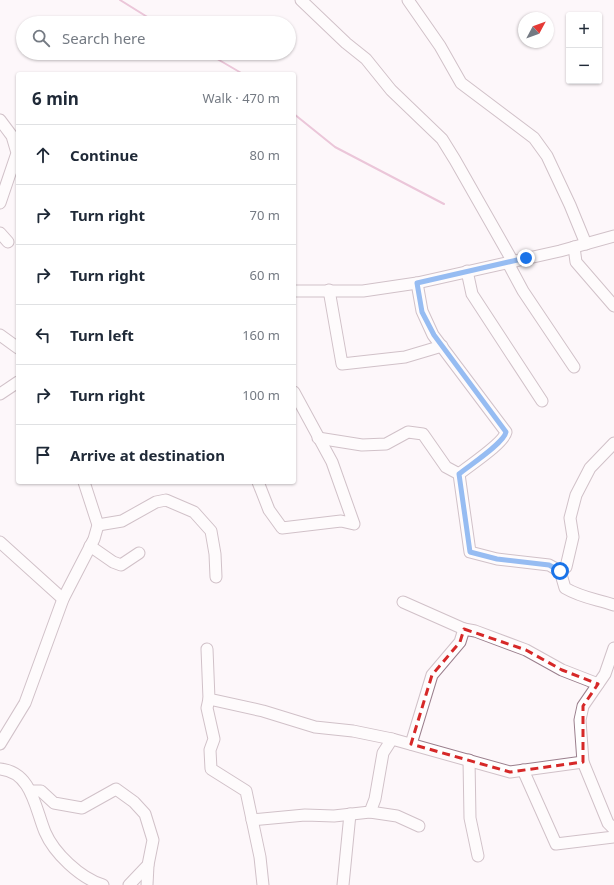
<!DOCTYPE html>
<meta charset="utf-8">
<style>
:root{--surface:#fff;--page:#f6f6f7;--text:#1f2937;--muted:#747a83;--line:#e0e1e3}
body{margin:0;font-family:"Noto Sans",sans-serif;background:var(--page);color:var(--text)}
.controls{position:absolute;right:12px;top:12px;display:grid;overflow:hidden;border-radius:4px;box-shadow:0 1px 3px #0004}
.controls button{width:36px;height:36px;display:grid;place-items:center;padding:0;border:0;border-bottom:1px solid var(--line);background:var(--surface);color:var(--text);font:20px sans-serif}
.compass{position:absolute;left:518px;top:12px;width:36px;height:36px;border-radius:50%;background:var(--surface);box-shadow:0 1px 3px #0004;rotate:49deg}
.stop{position:absolute;width:12px;height:12px;margin:-9px;border:3px solid #1a73e8;border-radius:50%;background:#fff}
.stop.end{background:#1a73e8;border-color:#fff;box-shadow:0 1px 4px #0008}
.list{margin:0;padding:0;list-style:none}
h2{display:flex;justify-content:space-between;align-items:center;height:52px;margin:0;padding:0 16px;font-size:17px}
h2 small{font-size:13px;font-weight:400;color:var(--muted)}
.list li{display:grid;grid-template-columns:26px 1fr auto;gap:12px;align-items:center;box-sizing:border-box;height:60px;padding:0 16px;border-top:1px solid var(--line)}
.list b{display:block;font-size:15px;white-space:nowrap}
.list em{font-size:13px;font-style:normal;color:var(--muted)}
.icon{flex:none;width:22px;height:22px;fill:none;stroke:currentColor;stroke-width:2;stroke-linecap:round;stroke-linejoin:round}
.map{position:relative;flex:none;width:614px;height:885px;overflow:hidden}
.search{position:absolute;background:var(--surface);box-shadow:0 1px 3px #0004;left:16px;top:16px;width:280px;height:44px;display:flex;align-items:center;gap:10px;box-sizing:border-box;padding:0 14px;border-radius:22px;color:var(--muted);font-size:15px}
.panel{position:absolute;background:var(--surface);box-shadow:0 1px 3px #0004;left:16px;top:72px;width:280px;height:412px;border-radius:4px}
.map>svg:first-child{display:block}
.lines{fill:none;stroke-linecap:round;stroke-linejoin:round}
.stream{stroke:#d589b1;stroke-width:2}
.minor-casing{stroke:#9b7f8d;stroke-width:13}
.minor{stroke:#fff;stroke-width:11}
.route{stroke:#1a73e8;stroke-width:5}
.marked{fill:none;stroke:#d62828;stroke-width:3;stroke-dasharray:8 5;stroke-linejoin:round}
</style>
<div class="map">
<svg width="614" height="885" viewBox="0 0 614 885">
<rect width="100%" height="100%" fill="#fdf7fa"/>
<g class="lines">
<g class="stream">
<path d="M120,0L157,23"/>
<path d="M207,53L243,74"/>
<path d="M294,114L335,147L444,204"/>
</g>
<defs>
<g id="minor">
<path d="M301,0L346,43L366,59L391,90L442,139L455,160L513,262"/>
<path d="M408,0L440,46L461,83L534,138L547,156L570,205L586,244"/>
<path d="M0,120L12,136L17,153L0,203"/>
<path d="M0,233L8,242"/>
<path d="M574,247L576,262L614,306"/>
<path d="M508,263L523,291L574,367"/>
<path d="M467,271L472,294L542,401"/>
<path d="M417,283L422,311L433,335L506,432C504,443 470,465 459,474L470,552L497,559L549,565L560,571L565,588C582,598 596,599 614,605"/>
<path d="M329,290L342,364L405,357L442,346"/>
<path d="M294,291H363L417,283L560,251L614,236"/>
<path d="M0,335L18,348"/>
<path d="M0,394L18,382"/>
<path d="M318,438L362,445L386,444L408,432L423,434L446,467L459,474"/>
<path d="M258,482L269,510L282,528L341,521L354,524L332,462L294,392"/>
<path d="M98,525L122,521L156,502L166,500L194,512L211,531L215,554L216,577"/>
<path d="M0,542L63,599"/>
<path d="M90,546L113,562L121,565L139,553"/>
<path d="M560,571L566,567L573,537L570,518L576,495L590,468L614,443"/>
<path d="M403,602L464,629"/>
<path d="M614,648L605,674L583,706L580,720L583,762L608,823L614,829"/>
<path d="M207,649L209,699L263,711L315,727L353,731L392,739"/>
<path d="M209,699L207,708L214,739L210,750L211,769L246,791L260,857L263,885"/>
<path d="M0,744L25,703L63,599L94,539L98,525L84,482"/>
<path d="M411,744L432,675L460,642L464,629L475,631L526,650L562,670L598,684"/>
<path d="M469,760L470,818L478,856"/>
<path d="M0,769C32,772 35,808 45,832C54,853 80,878 103,885"/>
<path d="M523,770L556,844L614,837"/>
<path d="M31,791H41L54,803L82,808L116,789L134,802L145,814L153,840L148,865L129,885"/>
<path d="M370,812L397,816L419,826"/>
<path d="M252,820L305,815L334,816L370,812L375,799L383,753L392,739L510,772L583,762"/>
<path d="M147,885L148,865"/>
<path d="M343,885L350,814"/>
</g>
</defs>
<use href="#minor" class="minor-casing"/>
<use href="#minor" class="minor"/>
</g>
<g class="lines">
<path class="route" d="M526,258L417,283L422,312L434,335L506,432C504,443 470,465 459,474L470,552L497,559L549,565L560,571"/>
</g>
<path d="M0 0H614V885H0ZM464,629L526,650L562,670L598,684L583,706V762L510,772L411,744L432,675L460,642Z" fill="#fdf7fa" fill-opacity=".55" fill-rule="evenodd"/>
<path class="marked" d="M464,629L526,650L562,670L598,684L583,706V762L510,772L411,744L432,675L460,642Z"/>
</svg>
<div class="controls">
<button>+</button>
<button>−</button>
</div>
<svg class="compass" viewBox="-18 -18 36 36"><path d="M0-13l5 13h-10z" fill="#e53935"/><path d="M0 13l5-13h-10z" fill="#747a83"/></svg>
<div class="stop" style="left:560px;top:571px"></div>
<div class="stop end" style="left:526px;top:258px"></div>
<div class="search"><svg class="icon" aria-label="search" viewBox="0 0 24 24"><circle cx="10" cy="10" r="6"/><path d="M15 15l6 6"/></svg>Search here</div>
<section class="panel">
<h2>6 min<small>Walk · 470 m</small></h2>
<ul class="list">
<li><svg class="icon" aria-label="ahead" viewBox="0 0 24 24"><path d="M12 20V5M6 11l6-6 6 6"/></svg><div><b>Continue</b></div><em>80 m</em></li>
<li><svg class="icon" aria-label="right" viewBox="0 0 24 24"><path d="M7 20v-9h11M14 6l5 5-5 5"/></svg><div><b>Turn right</b></div><em>70 m</em></li>
<li><svg class="icon" aria-label="right" viewBox="0 0 24 24"><path d="M7 20v-9h11M14 6l5 5-5 5"/></svg><div><b>Turn right</b></div><em>60 m</em></li>
<li><svg class="icon" aria-label="left" viewBox="0 0 24 24"><path d="M17 20v-9H6M10 6l-5 5 5 5"/></svg><div><b>Turn left</b></div><em>160 m</em></li>
<li><svg class="icon" aria-label="right" viewBox="0 0 24 24"><path d="M7 20v-9h11M14 6l5 5-5 5"/></svg><div><b>Turn right</b></div><em>100 m</em></li>
<li><svg class="icon" aria-label="arrive" viewBox="0 0 24 24"><path d="M6 21V4h12l-3 4 3 4H6"/></svg><div><b>Arrive at destination</b></div></li>
</ul>
</section>
</div>
